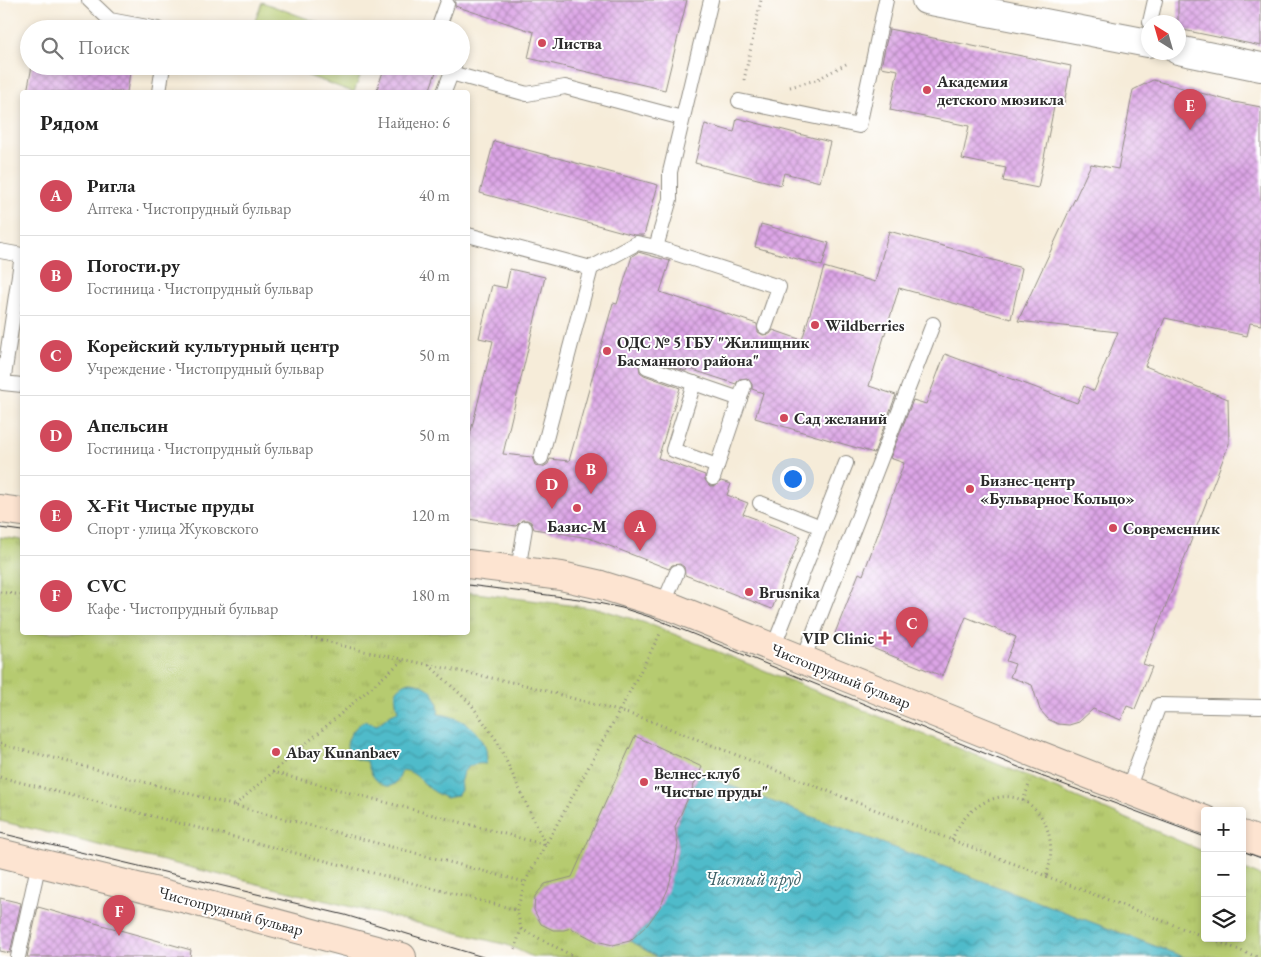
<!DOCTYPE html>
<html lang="ru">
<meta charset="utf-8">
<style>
:root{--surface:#fff;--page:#f2f2f2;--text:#222;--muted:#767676;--line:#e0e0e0;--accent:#d1495b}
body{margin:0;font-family:"EB Garamond",serif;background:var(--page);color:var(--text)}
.controls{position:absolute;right:15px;bottom:15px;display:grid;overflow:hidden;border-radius:5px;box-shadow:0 2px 8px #0003}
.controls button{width:45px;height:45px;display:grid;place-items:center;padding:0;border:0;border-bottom:1px solid var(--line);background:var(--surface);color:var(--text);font:25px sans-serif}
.compass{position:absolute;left:1141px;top:15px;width:45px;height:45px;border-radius:50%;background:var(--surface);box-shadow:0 2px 8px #0003;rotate:323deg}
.you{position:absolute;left:792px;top:478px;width:18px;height:18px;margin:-12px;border:4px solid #fff;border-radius:50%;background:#1a73e8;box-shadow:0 0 0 8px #1a73e833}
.badge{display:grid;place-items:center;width:32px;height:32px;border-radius:50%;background:var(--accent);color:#fff;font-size:16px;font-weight:700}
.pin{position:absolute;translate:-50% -41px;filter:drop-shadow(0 1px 2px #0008)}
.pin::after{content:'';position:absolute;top:26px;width:18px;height:15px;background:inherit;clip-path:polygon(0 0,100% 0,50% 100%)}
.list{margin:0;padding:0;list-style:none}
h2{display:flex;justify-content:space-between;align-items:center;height:65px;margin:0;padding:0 20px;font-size:21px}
h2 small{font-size:16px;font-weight:400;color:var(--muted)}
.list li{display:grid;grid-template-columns:32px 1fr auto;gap:15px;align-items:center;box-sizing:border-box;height:80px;padding:0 20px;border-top:1px solid var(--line)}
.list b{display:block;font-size:19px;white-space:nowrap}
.list p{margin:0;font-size:16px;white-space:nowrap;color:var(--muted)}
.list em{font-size:16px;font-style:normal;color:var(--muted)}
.icon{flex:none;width:28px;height:28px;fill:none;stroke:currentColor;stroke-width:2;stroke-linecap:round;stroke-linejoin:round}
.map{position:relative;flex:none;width:1261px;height:957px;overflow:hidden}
.search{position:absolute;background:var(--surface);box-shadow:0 2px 8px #0003;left:20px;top:20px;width:450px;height:55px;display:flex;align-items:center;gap:12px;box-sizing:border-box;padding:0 18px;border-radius:28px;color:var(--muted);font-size:19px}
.panel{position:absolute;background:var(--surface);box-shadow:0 2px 8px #0003;left:20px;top:90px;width:450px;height:545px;border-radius:5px}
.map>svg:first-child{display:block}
.park{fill:url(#park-tufts);stroke:#707b4d}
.garden{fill:#b6cb6f;stroke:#707b4d}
.water{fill:url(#water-waves);stroke:#3d737a}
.building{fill:url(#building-cross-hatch)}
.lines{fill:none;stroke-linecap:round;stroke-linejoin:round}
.service-casing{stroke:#908c82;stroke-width:16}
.minor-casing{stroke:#908c82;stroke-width:30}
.secondary-casing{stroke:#908c82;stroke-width:30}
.path{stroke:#908c82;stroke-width:3;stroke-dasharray:1 4;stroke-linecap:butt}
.service{stroke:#fff;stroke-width:14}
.minor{stroke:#fff;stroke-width:28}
.secondary{stroke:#fde4d1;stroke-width:28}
.tram{stroke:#2b2b2b;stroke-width:1}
.poi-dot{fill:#d1495b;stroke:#fff;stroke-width:2}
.labels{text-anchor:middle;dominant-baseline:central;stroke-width:4;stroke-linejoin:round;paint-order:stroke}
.poi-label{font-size:16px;font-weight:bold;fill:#2b2b2b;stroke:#fff;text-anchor:start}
.street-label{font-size:16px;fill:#2b2b2b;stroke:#fff}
.water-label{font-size:18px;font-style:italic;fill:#385d63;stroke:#fff}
</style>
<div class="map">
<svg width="1261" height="957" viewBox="0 0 1261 957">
<defs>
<pattern id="park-tufts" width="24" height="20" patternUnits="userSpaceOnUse" patternTransform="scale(1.25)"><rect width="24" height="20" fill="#b6cb6f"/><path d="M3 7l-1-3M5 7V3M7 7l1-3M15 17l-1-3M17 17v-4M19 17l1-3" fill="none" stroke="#9dae60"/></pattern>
<pattern id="water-waves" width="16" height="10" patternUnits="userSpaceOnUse" patternTransform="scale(1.25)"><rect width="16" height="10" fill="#4fbbca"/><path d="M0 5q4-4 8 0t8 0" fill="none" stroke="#4298a4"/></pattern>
<pattern id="building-cross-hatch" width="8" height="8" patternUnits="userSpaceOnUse" patternTransform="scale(1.25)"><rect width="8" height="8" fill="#dda5e7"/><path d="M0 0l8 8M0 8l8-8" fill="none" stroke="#b387bb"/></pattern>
</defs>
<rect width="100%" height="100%" fill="#fff"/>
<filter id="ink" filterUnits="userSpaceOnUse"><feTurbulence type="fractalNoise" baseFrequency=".02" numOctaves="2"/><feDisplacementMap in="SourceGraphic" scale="10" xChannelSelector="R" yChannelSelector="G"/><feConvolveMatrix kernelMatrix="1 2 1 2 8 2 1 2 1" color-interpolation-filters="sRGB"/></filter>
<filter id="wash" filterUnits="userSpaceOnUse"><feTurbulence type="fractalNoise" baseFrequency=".0096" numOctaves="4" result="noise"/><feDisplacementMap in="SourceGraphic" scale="20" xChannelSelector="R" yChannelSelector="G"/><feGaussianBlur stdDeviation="1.12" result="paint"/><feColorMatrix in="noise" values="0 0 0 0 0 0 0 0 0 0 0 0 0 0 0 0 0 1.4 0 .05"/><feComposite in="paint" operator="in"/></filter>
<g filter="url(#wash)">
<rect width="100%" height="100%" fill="#f6ecd9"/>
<path class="park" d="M0,537L22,540V632H468V592L600,609L649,624L1020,773L1205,852V938H1242V868L1261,876V957H533L507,945L0,821Z"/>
<g class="garden">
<path d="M262,2L335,29H252Z"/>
<path d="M281,66H364L354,92H353Z"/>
</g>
<g class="water">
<path d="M410,682C427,683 441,696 438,714C463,716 492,736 486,764C467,762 459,772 461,790L457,796L446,798C441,796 436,793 432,790C422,783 416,771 402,770C394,800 371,783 367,761C337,759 345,733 364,721L377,725L391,714L398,711C394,696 393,687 410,682Z"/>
<path d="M699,774L1184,957H657L630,941L648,924L667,889L674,866L678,845L675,827Z"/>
</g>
<g id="blocks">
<g class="building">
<path d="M455,0H687L665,90L528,58L534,32L455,6Z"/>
<path d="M1178,0H1261V46L1178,29Z"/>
<path d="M889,29L1071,66L1064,104L1055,102L1038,188L1003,181L1006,168L962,159L969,126L890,110L898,70L881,67Z"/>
<path d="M32,66H131L127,92H27Z"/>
<path d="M385,66H438L429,92H376Z"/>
<path d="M1153,80L1234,102L1261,107V325L1250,323L1247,336L1165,318L1145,366L1228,399L1229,444L1143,664L1152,667L1135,709L1127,706L1121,720L1093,709L1079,722L1069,725L1058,724L1048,719L1040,710L1032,685L1010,677L1015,664L1006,661L1016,637L966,617L942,676L835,633L859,573L863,575L904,463L890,458L913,400L926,404L945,354L1077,403L1084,386L1094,391L1118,332L1018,321L1091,164L1118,169L1133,90Z"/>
<path d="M737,118L830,142L820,182L784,173L781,185L695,163L705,124L734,132Z"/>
<path d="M494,141L658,185L644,235H634L480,193Z"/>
<path d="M761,224L829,243L822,266L755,247Z"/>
<path d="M889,231L1022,268L1011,319L899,288L869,386L896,395L874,453L755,418L763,393L752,389V384L747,378L739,379L736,384L687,368L686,371L649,359L642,360L639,365L640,372L644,375L680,388L658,458L705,475V480L710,486H715L721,481L731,484L727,495L748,503L743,514L801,536L772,609L685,575L684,567L680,564L672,565L669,569L589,538L534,529L531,522L527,520H522L516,526L468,519V443L493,341L479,338L492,285L506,288L510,269L545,277L503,454L532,457L535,465L543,467L548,464L550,459L569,461L613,303L617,304L632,256L638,252L670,261L660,292L757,324L758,332L763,335L770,334L773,330L802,340L824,267L875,282Z"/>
<path d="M635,736L702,767L675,827L678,845L674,866L668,889L660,907L648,924L630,941L613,945L596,941L571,928L564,930H553L541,924L534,910L535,896L545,884L572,877Z"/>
<path d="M0,898L21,903L10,953L0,951Z"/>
<path d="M38,907L191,950L190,957H27Z"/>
</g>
</g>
</g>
<g filter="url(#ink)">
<use href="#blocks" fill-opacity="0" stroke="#908c82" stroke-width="1"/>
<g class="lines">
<defs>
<g id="service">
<path d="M89,0L110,20L158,29"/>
<path d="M1150,22L1155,0"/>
<path d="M438,29L447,4"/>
<path d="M451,73L527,94L565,87L682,118"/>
<path d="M159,92L163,66"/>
<path d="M444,92L454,66"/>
<path d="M739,101L859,126L886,0"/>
<path d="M468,235L591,268L637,243L656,247L779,287L765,327"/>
<path d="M656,247L670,199V172L711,0"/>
<path d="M0,251L22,255"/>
<path d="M22,255L3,383L22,385"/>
<path d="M647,367L740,399"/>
<path d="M694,383L673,450L717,466"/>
<path d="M541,458L591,268"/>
<path d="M713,478L744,386"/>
<path d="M760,503L821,527"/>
<path d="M518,570L525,528"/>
<path d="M663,605L677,572"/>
<path d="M773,648L846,463"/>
<path d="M803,660L933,324"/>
<path d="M1128,789L1159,705L1261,707"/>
<path d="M18,957L39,862"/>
</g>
<g id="minor">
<path d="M926,0L1148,43"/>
<path d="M1178,50L1261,67"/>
</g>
<g id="secondary">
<path d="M0,509L22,512"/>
<path d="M468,564L561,576L601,585L672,607L1039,755L1205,820"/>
<path d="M1242,835L1261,842"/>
<path d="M0,853L186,899L402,957"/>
</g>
</defs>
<use href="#service" class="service-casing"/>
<use href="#minor" class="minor-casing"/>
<use href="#secondary" class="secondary-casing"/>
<g class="path">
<path d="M744,80L761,0"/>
<path d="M790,87L816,80L848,63"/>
<path d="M0,592L22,595"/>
<path d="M292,632L359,650L525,685L643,718L952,840L1205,937"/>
<path d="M429,665L471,704L497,741L545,844"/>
<path d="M0,744L525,882"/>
<path d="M272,772L546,845"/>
<path d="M0,777L517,910"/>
<path d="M1023,801L1030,782"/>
<path d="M235,805L403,660"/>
<path d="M952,840C961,813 994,786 1024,801C1051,815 1056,851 1046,876"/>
<path d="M521,929L575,957"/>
<path d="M1209,938L1257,957"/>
<path d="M515,949L521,929L517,910L525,882L619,712L660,634"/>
</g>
<use href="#service" class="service"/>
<use href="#minor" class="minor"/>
<use href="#secondary" class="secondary"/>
<g class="tram">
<path d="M0,528L22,531"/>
<path d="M468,585L579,599L622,608L656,619L1033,773L1205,837"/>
<path d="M0,833L345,915L483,957"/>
<path d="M1242,851L1261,858"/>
</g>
</g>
</g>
<g class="poi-dot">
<circle cx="542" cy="43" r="5"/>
<circle cx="927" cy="90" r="5"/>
<circle cx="815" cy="325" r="5"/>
<circle cx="607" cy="351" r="5"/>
<circle cx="784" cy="418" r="5"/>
<circle cx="970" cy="489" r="5"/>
<circle cx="577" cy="508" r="5"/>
<circle cx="1113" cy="528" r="5"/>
<circle cx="749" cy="592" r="5"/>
<path d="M882.5 630.5h5v5h5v5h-5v5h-5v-5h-5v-5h5z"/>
<circle cx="276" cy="752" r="5"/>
<circle cx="644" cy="782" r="5"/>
</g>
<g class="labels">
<g class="poi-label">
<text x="552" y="43">Листва</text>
<text x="937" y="81">Академия<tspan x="937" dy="18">детского мюзикла</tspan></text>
<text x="825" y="325">Wildberries</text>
<text x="617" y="342">ОДС № 5 ГБУ "Жилищник<tspan x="617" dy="18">Басманного района"</tspan></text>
<text x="794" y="418">Сад желаний</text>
<text x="980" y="480">Бизнес-центр<tspan x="980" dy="18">«Бульварное Кольцо»</tspan></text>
<text x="577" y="526" text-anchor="middle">Базис-М</text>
<text x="1123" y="528">Современник</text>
<text x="759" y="592">Brusnika</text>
<text x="874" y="638" text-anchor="end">VIP Clinic</text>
<text x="286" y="752">Abay Kunanbaev</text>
<text x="654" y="773">Велнес-клуб<tspan x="654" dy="18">"Чистые пруды"</tspan></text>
</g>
<g class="street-label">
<text transform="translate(841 676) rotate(22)">Чистопрудный бульвар</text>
<text transform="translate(231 911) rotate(15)">Чистопрудный бульвар</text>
</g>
<g class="water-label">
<text x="753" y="878">Чистый пруд</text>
</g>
</g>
</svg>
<div class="controls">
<button>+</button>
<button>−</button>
<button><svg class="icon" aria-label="layers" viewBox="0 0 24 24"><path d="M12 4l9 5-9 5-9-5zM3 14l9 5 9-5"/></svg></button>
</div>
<svg class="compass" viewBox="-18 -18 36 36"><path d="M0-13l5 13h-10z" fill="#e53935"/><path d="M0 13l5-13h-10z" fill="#767676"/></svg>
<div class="you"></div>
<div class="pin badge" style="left:640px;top:551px">A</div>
<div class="pin badge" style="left:591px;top:494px">B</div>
<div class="pin badge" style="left:912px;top:648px">C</div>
<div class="pin badge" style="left:552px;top:509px">D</div>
<div class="pin badge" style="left:1190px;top:130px">E</div>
<div class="pin badge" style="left:119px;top:936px">F</div>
<div class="search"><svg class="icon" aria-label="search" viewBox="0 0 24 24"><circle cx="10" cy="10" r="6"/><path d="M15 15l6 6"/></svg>Поиск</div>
<section class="panel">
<h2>Рядом<small>Найдено: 6</small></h2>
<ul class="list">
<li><span class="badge">A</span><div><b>Ригла</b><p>Аптека · Чистопрудный бульвар</p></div><em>40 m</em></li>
<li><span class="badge">B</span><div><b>Погости.ру</b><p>Гостиница · Чистопрудный бульвар</p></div><em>40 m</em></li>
<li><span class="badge">C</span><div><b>Корейский культурный центр</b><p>Учреждение · Чистопрудный бульвар</p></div><em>50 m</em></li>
<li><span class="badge">D</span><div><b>Апельсин</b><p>Гостиница · Чистопрудный бульвар</p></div><em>50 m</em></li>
<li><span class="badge">E</span><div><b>X-Fit Чистые пруды</b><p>Спорт · улица Жуковского</p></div><em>120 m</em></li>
<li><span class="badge">F</span><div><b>CVC</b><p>Кафе · Чистопрудный бульвар</p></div><em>180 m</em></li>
</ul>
</section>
</div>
